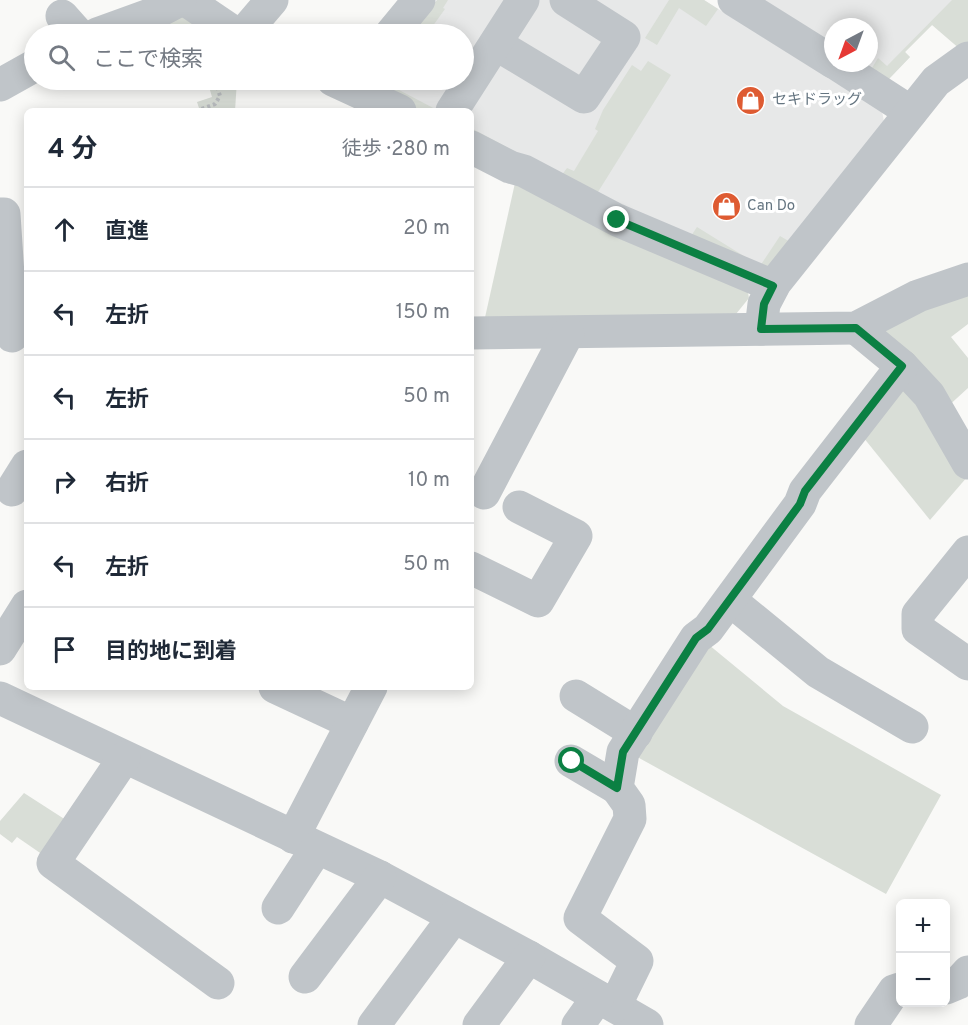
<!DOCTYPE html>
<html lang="ja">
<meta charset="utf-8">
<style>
:root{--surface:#fff;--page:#f6f6f7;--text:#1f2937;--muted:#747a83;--line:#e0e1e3}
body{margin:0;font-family:Overpass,"Noto Sans JP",sans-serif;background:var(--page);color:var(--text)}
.controls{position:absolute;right:18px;bottom:18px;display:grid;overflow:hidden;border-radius:9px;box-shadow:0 3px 15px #0003}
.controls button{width:54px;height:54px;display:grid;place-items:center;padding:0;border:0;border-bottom:2px solid var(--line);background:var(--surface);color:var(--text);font:30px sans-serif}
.compass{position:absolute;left:824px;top:18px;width:54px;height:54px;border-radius:50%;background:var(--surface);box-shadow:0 3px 15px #0003;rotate:221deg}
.stop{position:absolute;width:18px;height:18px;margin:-14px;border:4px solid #0b8043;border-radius:50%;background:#fff}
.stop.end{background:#0b8043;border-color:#fff;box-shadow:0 2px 6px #0008}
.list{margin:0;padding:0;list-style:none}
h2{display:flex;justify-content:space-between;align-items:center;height:78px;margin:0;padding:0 24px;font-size:26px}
h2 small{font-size:20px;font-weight:400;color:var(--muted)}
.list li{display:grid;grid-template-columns:39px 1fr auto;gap:18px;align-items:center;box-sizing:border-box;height:84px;padding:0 24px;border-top:2px solid var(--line)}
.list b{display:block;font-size:22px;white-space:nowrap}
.list em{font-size:20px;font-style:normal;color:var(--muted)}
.icon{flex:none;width:33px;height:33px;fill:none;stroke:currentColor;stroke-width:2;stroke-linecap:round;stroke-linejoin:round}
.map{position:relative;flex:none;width:968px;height:1025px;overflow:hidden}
.search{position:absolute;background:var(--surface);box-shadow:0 3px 15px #0003;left:24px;top:24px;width:450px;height:66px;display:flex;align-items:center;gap:15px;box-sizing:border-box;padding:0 21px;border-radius:33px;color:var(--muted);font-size:22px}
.panel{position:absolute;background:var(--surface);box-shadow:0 3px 15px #0003;left:24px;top:108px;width:450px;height:582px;border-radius:9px}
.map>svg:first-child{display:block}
.built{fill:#e7e8e8}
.green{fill:#d9ded7}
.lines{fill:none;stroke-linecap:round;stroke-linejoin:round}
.path{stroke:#bbbec1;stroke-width:4;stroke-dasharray:3 3;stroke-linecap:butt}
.minor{stroke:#c0c5c9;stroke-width:33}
.route{stroke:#0b8043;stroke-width:8}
.labels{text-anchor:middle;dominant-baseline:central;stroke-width:6;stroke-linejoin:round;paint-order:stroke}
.poi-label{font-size:15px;fill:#657581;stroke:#fff;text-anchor:start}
</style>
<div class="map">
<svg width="968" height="1025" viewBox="0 0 968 1025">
<rect width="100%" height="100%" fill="#f9f9f7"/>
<g class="built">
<path d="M437,0H704L882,111L885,127L773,268L755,271L471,137V111H418L375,80H464V34H409Z"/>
<path d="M757,0H957L905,52L910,57L887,81L858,63H869V27H833V47Z"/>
</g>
<g class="green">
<path d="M437,0H448L443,8L445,9L427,34H409Z"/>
<path d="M669,0H704L718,9L706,26L679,8L657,45L645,38Z"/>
<path d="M952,0H968V45L961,50L932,25L905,52L910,57L887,81L872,68L878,58L887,66Z"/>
<path d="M179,13L219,34H154L151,24Z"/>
<path d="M648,61L671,75L593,200L471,138V128L561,176L567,168L574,171L598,131L595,129L603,110L632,65L641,71Z"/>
<path d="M207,80H237L235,111H200L197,102L212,97Z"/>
<path d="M375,80H380L439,111H418L380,94Z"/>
<path d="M517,174L746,282L749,298L736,314L484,322Z"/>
<path d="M697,227L760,266L780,236L792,243L773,268L755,271L687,242Z"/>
<path d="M968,281V324L951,337L968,358V388L945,409L877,331Z"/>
<path d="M911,382L968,476L930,520L859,432Z"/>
<path d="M703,640L783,706L941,795L886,894L630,753Z"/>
<path d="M24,793L69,822L46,857L17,837L12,843L0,834V821Z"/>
</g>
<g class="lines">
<path class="path" d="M196,111L215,104L220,96L215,80"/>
<g class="minor">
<path d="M186,0L236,34"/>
<path d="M734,0L833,62"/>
<path d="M62,16L78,34"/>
<path d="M97,34L155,13L180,0"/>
<path d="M243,34L272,0"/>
<path d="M391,34L419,0"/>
<path d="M496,44L584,97L624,37L566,0"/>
<path d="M835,63L911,112"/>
<path d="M333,80L400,111"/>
<path d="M0,85L34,66"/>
<path d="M452,111L523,0"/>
<path d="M471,147L510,167L524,171L617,220L773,286"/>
<path d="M0,214H4L12,336"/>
<path d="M856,328L902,366L929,395L968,463"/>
<path d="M761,329L764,304L775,283L936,81L968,58"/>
<path d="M471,333L856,328L918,296L968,279"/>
<path d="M12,490L27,466"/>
<path d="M484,493L568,333"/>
<path d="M968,552L918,614V629L968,664"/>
<path d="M471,568L538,601L576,536L519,507"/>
<path d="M730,600L818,672L912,727"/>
<path d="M0,649L27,606"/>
<path d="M275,687L352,723"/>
<path d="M576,696L636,733"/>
<path d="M0,698L380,877L529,957L647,1025"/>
<path d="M124,758L53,863L218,983"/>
<path d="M571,761L617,788"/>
<path d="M293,837L371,687"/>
<path d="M278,908L317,848"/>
<path d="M305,977L380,877"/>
<path d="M946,988L958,983L968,972"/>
<path d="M615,1006L637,961L580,918L630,819L629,805L617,788L623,752L696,638L708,629L800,504L805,491L902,366"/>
<path d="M374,1025L454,917"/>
<path d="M479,1025L529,957"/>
<path d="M578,1025L598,997"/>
<path d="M871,1025L894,991L900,989"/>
</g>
</g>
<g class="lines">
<path class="route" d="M572,761L617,788L623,752L696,638L708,629L800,504L805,491L902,366L856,328L761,329L764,304L773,286L617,220"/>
</g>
<defs>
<symbol id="shop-disc" viewBox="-11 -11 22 22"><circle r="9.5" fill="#de5b32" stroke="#fff"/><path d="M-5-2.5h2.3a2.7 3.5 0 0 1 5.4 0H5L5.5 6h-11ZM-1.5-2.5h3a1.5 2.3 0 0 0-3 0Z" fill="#fff"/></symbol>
</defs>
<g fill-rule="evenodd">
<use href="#shop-disc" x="734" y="84" width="33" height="33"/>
<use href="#shop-disc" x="710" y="190" width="33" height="33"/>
</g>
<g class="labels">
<g class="poi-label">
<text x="772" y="100">セキドラッグ</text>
<text x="747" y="206">Can Do</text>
</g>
</g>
</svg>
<div class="controls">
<button>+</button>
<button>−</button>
</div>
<svg class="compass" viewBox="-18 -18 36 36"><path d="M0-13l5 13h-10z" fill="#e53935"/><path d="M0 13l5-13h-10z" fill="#747a83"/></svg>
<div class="stop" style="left:572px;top:761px"></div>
<div class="stop end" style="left:617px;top:220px"></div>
<div class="search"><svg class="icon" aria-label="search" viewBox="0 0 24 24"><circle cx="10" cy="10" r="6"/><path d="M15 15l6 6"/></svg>ここで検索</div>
<section class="panel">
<h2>4 分<small>徒歩 · 280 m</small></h2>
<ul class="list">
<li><svg class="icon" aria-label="ahead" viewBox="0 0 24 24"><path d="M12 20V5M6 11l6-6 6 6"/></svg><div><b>直進</b></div><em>20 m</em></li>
<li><svg class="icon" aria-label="left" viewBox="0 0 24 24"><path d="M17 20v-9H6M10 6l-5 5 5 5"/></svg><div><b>左折</b></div><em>150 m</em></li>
<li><svg class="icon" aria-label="left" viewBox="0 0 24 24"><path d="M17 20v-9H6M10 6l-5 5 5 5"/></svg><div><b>左折</b></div><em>50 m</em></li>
<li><svg class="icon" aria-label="right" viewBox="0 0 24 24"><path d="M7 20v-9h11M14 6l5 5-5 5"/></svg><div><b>右折</b></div><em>10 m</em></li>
<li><svg class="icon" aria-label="left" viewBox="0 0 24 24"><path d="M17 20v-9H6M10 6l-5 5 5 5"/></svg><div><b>左折</b></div><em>50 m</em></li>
<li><svg class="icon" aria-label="arrive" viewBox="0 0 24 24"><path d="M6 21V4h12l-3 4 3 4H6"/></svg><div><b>目的地に到着</b></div></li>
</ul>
</section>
</div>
